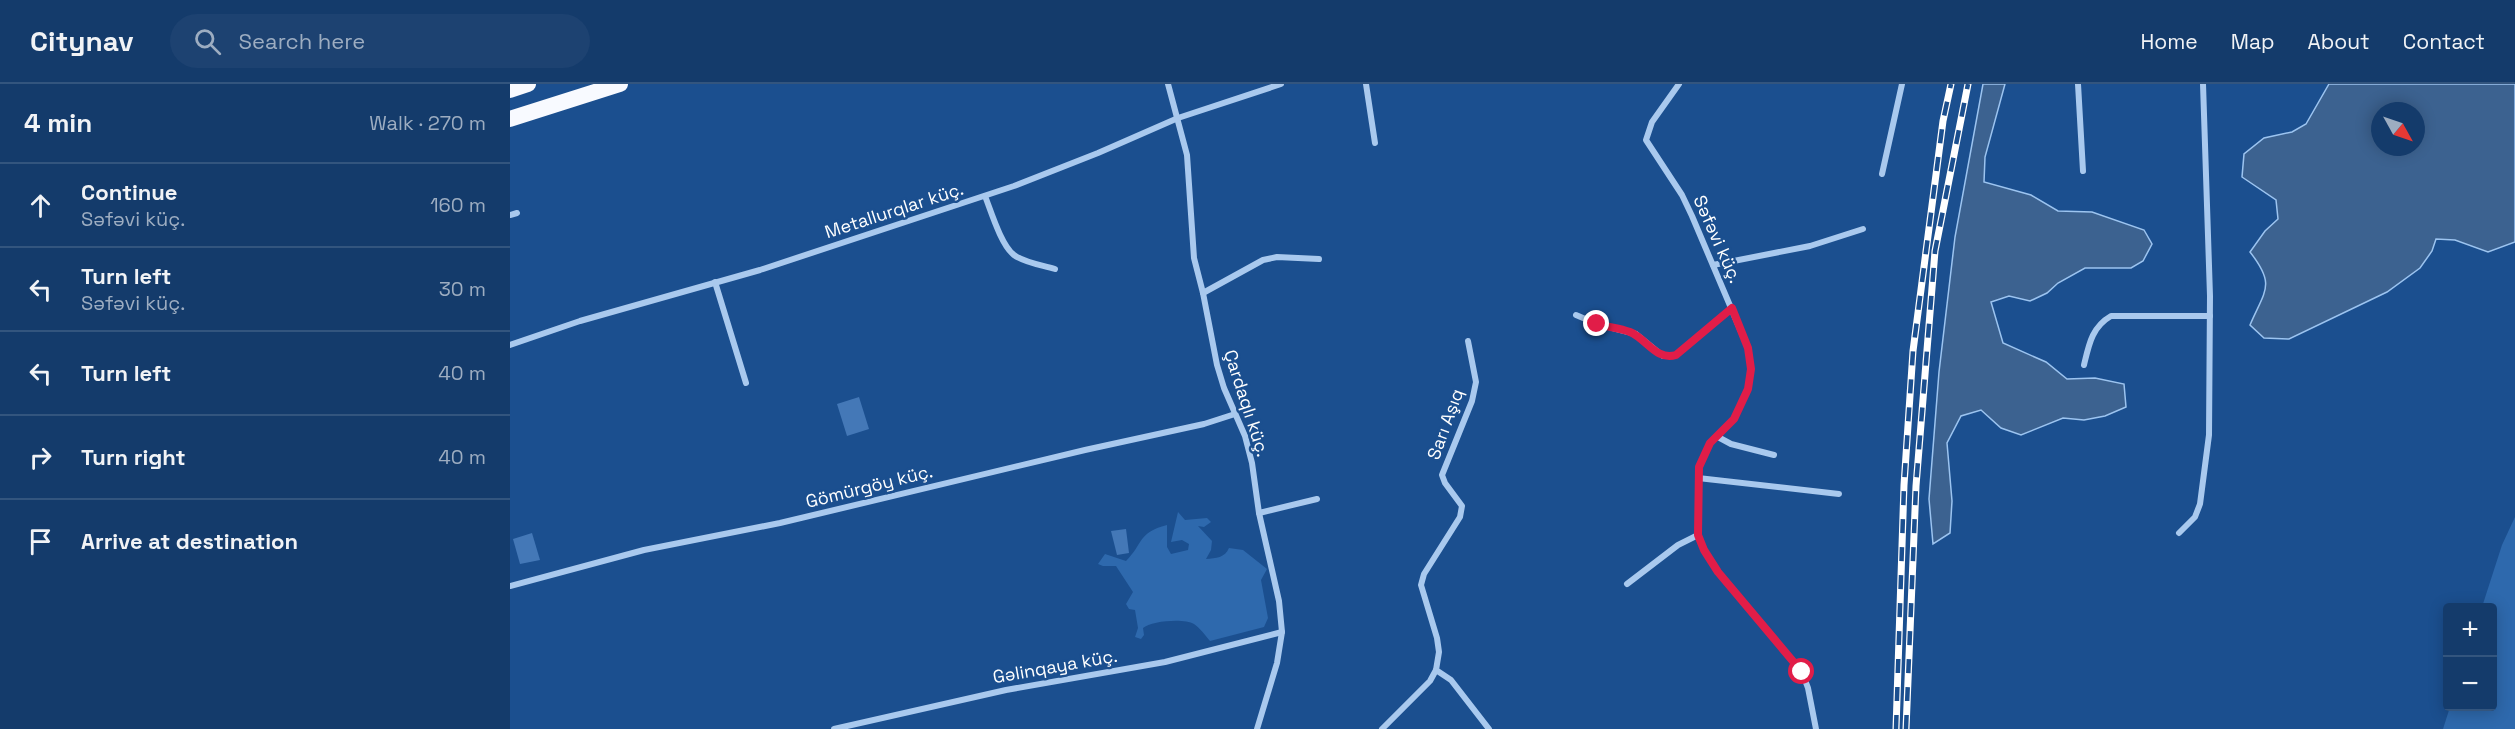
<!DOCTYPE html>
<meta charset="utf-8">
<style>
:root{--surface:#143b6b;--page:#1d4271;--text:#f1f3f6;--muted:#9dadc1;--line:#33557e}
body{margin:0;font-family:"Space Grotesk",sans-serif;background:var(--page);color:var(--text)}
.controls{position:absolute;right:18px;bottom:18px;display:grid;overflow:hidden;border-radius:6px;box-shadow:0 3px 15px #0003}
.controls button{width:54px;height:54px;display:grid;place-items:center;padding:0;border:0;border-bottom:2px solid var(--line);background:var(--surface);color:var(--text);font:30px sans-serif}
.compass{position:absolute;left:1861px;top:18px;width:54px;height:54px;border-radius:50%;background:var(--surface);box-shadow:0 3px 15px #0003;rotate:130deg}
.stop{position:absolute;width:18px;height:18px;margin:-14px;border:4px solid #e11d48;border-radius:50%;background:#fff}
.stop.end{background:#e11d48;border-color:#fff;box-shadow:0 2px 6px #0008}
.list{margin:0;padding:0;list-style:none}
h2{display:flex;justify-content:space-between;align-items:center;height:78px;margin:0;padding:0 24px;font-size:26px}
h2 small{font-size:20px;font-weight:400;color:var(--muted)}
.list li{display:grid;grid-template-columns:39px 1fr auto;gap:18px;align-items:center;box-sizing:border-box;height:84px;padding:0 24px;border-top:2px solid var(--line)}
.list b{display:block;font-size:22px;white-space:nowrap}
.list p{margin:0;font-size:20px;white-space:nowrap;color:var(--muted)}
.list em{font-size:20px;font-style:normal;color:var(--muted)}
.icon{flex:none;width:33px;height:33px;fill:none;stroke:currentColor;stroke-width:2;stroke-linecap:round;stroke-linejoin:round}
.map{position:relative;flex:none;width:2005px;height:645px;overflow:hidden}
header{display:flex;align-items:center;gap:36px;box-sizing:border-box;height:84px;padding:0 30px;background:var(--surface);border-bottom:2px solid var(--line)}
header strong{font-size:28px}
nav{display:flex;gap:33px;margin-inline-start:auto;font-size:21px}
.search{width:420px;height:54px;background:var(--page);display:flex;align-items:center;gap:15px;box-sizing:border-box;padding:0 21px;border-radius:33px;color:var(--muted);font-size:22px}
main{display:flex}
aside{flex:1;background:var(--surface)}
.map>svg:first-child{display:block}
.green{fill:#2e69ad}
.water{fill:#3c6290;stroke:#9cc4f0;stroke-width:1.5;fill-rule:evenodd}
.building{fill:#4478b7}
.lines{fill:none;stroke-linecap:round;stroke-linejoin:round}
.minor{stroke:#a9c9ee;stroke-width:6}
.trunk{stroke:#f8faff;stroke-width:16}
.rail-casing{stroke:#fff;stroke-width:7}
.rail{stroke:#1b4f8f;stroke-width:4.5;stroke-dasharray:14;stroke-linecap:butt}
.route{stroke:#e11d48;stroke-width:8}
.labels{text-anchor:middle;dominant-baseline:central;stroke-width:5;stroke-linejoin:round;paint-order:stroke}
.street-label{font-size:18px;fill:#fff;stroke:#1b4f8f}
</style>
<header>
<strong>Citynav</strong>
<div class="search"><svg class="icon" aria-label="search" viewBox="0 0 24 24"><circle cx="10" cy="10" r="6"/><path d="M15 15l6 6"/></svg>Search here</div>
<nav><a>Home</a><a>Map</a><a>About</a><a>Contact</a></nav>
</header>
<main>
<aside>
<h2>4 min<small>Walk · 270 m</small></h2>
<ul class="list">
<li><svg class="icon" aria-label="ahead" viewBox="0 0 24 24"><path d="M12 20V5M6 11l6-6 6 6"/></svg><div><b>Continue</b><p>Səfəvi küç.</p></div><em>160 m</em></li>
<li><svg class="icon" aria-label="left" viewBox="0 0 24 24"><path d="M17 20v-9H6M10 6l-5 5 5 5"/></svg><div><b>Turn left</b><p>Səfəvi küç.</p></div><em>30 m</em></li>
<li><svg class="icon" aria-label="left" viewBox="0 0 24 24"><path d="M17 20v-9H6M10 6l-5 5 5 5"/></svg><div><b>Turn left</b></div><em>40 m</em></li>
<li><svg class="icon" aria-label="right" viewBox="0 0 24 24"><path d="M7 20v-9h11M14 6l5 5-5 5"/></svg><div><b>Turn right</b></div><em>40 m</em></li>
<li><svg class="icon" aria-label="arrive" viewBox="0 0 24 24"><path d="M6 21V4h12l-3 4 3 4H6"/></svg><div><b>Arrive at destination</b></div></li>
</ul>
</aside>
<div class="map">
<svg width="2005" height="645" viewBox="0 0 2005 645">
<rect width="100%" height="100%" fill="#1b4f8f"/>
<g class="green">
<path d="M668,428L675,436L697,434L701,438L694,443L688,442L702,457L701,466L696,475C706,474 715,474 719,464L733,466L757,485L751,496L758,534L754,543L700,557C696,552 689,543 684,540C674,534 641,537 633,544L634,551L631,555L625,553L628,544L625,526L619,525L616,520L623,508L606,482H593L588,480L595,470L616,477C634,459 627,449 657,441V463L661,470L678,466L679,460L672,456L661,458Z"/>
<path d="M2005,433V645H1933L1940,623L1982,622V524L1972,523L1992,461Z"/>
</g>
<g class="water">
<path d="M1473,0H1495L1475,73L1474,98L1521,111L1548,127L1582,128L1634,146L1642,160L1633,177L1621,184H1575L1548,199L1537,209L1520,217L1499,212L1481,218L1493,259L1536,278L1557,295L1585,294L1614,300L1616,323L1595,332L1574,336L1553,334L1511,351L1491,344L1471,326L1451,332L1437,359L1442,417L1440,449L1423,460L1419,415L1429,288L1445,153Z"/>
<path d="M1819,0H2005V158L1978,168L1945,156L1926,155L1922,167L1910,184L1877,208L1779,255L1754,254L1740,241C1755,206 1766,201 1740,168L1755,147L1768,135L1766,116L1732,93L1734,70L1754,54L1782,48L1796,40ZM1870,27H1906V63H1870Z"/>
</g>
<g class="building">
<path d="M349,313L359,345L337,352L327,320Z"/>
<path d="M616,445L619,469L607,471L601,447Z"/>
<path d="M22,449L30,476L10,480L3,455Z"/>
</g>
<g class="lines">
<g class="minor">
<path d="M658,0L677,71L684,174L693,209L707,281L714,304L735,352L742,379L749,429L769,517L772,548L767,579L747,645"/>
<path d="M856,0L865,59"/>
<path d="M1169,0L1142,38L1136,56L1172,111L1182,132L1238,264L1241,285L1238,305L1224,335L1200,359L1189,383L1188,451L1194,466L1208,488L1292,588L1298,604L1306,645"/>
<path d="M1568,0L1573,87"/>
<path d="M1372,90L1392,0"/>
<path d="M475,112C481,127 491,161 504,171C515,179 532,181 545,185"/>
<path d="M0,131L7,129"/>
<path d="M1203,181L1300,162L1353,145"/>
<path d="M205,198L236,299"/>
<path d="M693,209L753,176L767,173L809,175"/>
<path d="M1066,231L1087,240L1126,250L1153,272L1166,271L1222,224"/>
<path d="M958,257L966,298L962,317L932,391L935,399L952,422L950,433L914,490L911,501L927,554L929,568L926,586L941,596L979,645"/>
<path d="M0,261L70,237L250,186L504,102L588,69L668,34L771,0"/>
<path d="M1574,281C1579,260 1582,243 1601,232H1700"/>
<path d="M1208,353L1221,360L1264,371"/>
<path d="M1188,394L1329,410"/>
<path d="M749,429L807,415"/>
<path d="M1669,449L1685,433L1690,420L1699,351L1700,212L1693,0"/>
<path d="M1117,500L1168,461L1188,451"/>
<path d="M0,502L134,466L270,439L575,366L694,340L725,330"/>
<path d="M324,645L496,606L655,578L772,548"/>
<path d="M872,645L920,597L926,586"/>
</g>
<g class="trunk">
<path d="M0,6L18,0"/>
<path d="M0,35L110,0"/>
</g>
<defs>
<g id="rail">
<path d="M1386,645L1394,401L1403,267L1433,37L1441,0"/>
<path d="M1396,645L1406,402L1425,167L1458,0"/>
</g>
</defs>
<use href="#rail" class="rail-casing"/>
<use href="#rail" class="rail"/>
</g>
<g class="lines">
<path class="route" d="M1087,240C1097,243 1110,244 1120,248C1137,255 1146,277 1166,271L1222,224L1238,264L1241,285L1238,305L1224,335L1200,359L1189,383L1188,451L1194,466L1208,488L1292,588"/>
</g>
<g class="labels">
<g class="street-label">
<text transform="translate(384 126) rotate(-18)">Metallurqlar küç.</text>
<text transform="translate(1208 155) rotate(66)">Səfəvi küç.</text>
<text transform="translate(737 319) rotate(72)">Çardaqlı küç.</text>
<text transform="translate(935 340) rotate(-70)">Sarı Aşıq</text>
<text transform="translate(359 402) rotate(-14)">Gömürgöy küç.</text>
<text transform="translate(545 582) rotate(-10)">Gəlinqaya küç.</text>
</g>
</g>
</svg>
<div class="controls">
<button>+</button>
<button>−</button>
</div>
<svg class="compass" viewBox="-18 -18 36 36"><path d="M0-13l5 13h-10z" fill="#e53935"/><path d="M0 13l5-13h-10z" fill="#9dadc1"/></svg>
<div class="stop" style="left:1292px;top:588px"></div>
<div class="stop end" style="left:1087px;top:240px"></div>
</div>
</main>
